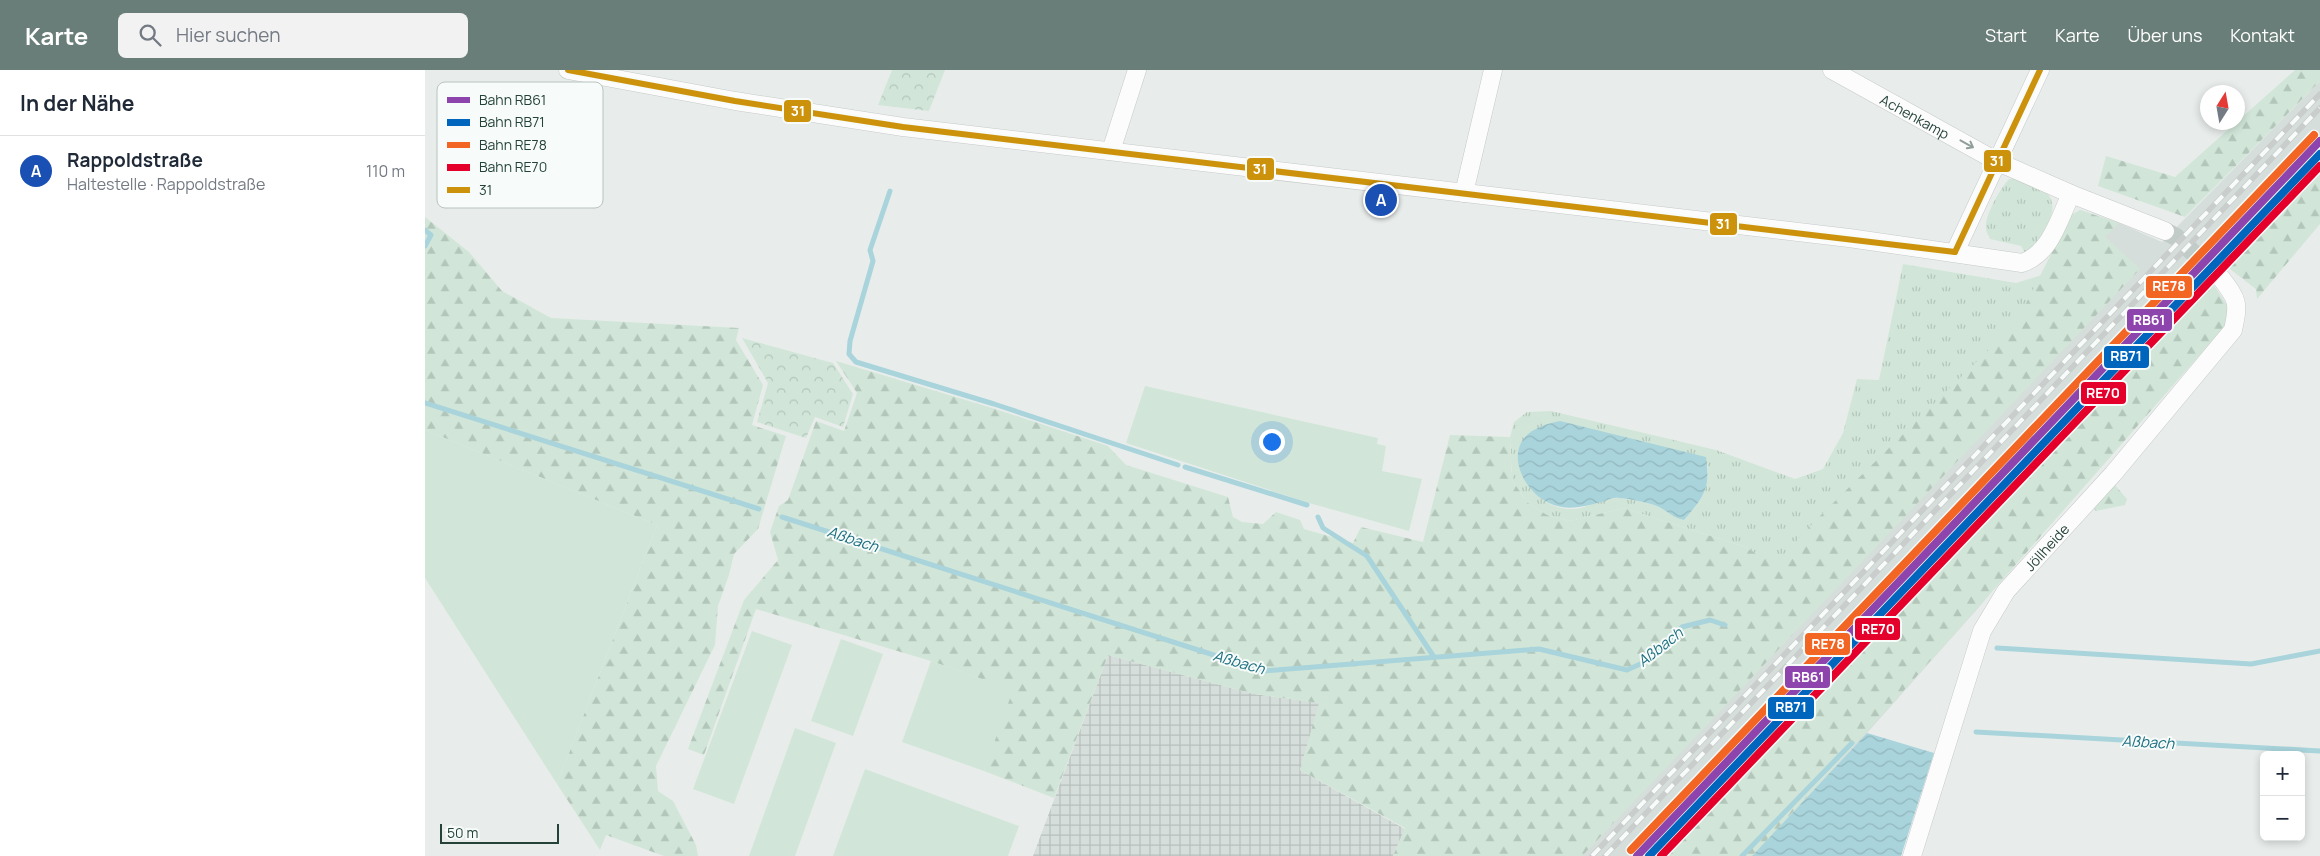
<!DOCTYPE html>
<html lang="de">
<meta charset="utf-8">
<style>
:root{--surface:#fff;--page:#f2f2f3;--text:#1f2937;--muted:#747a83;--line:#e0e1e3;--accent:#697e78}
body{margin:0;font-family:Manrope,sans-serif;background:var(--page);color:var(--text)}
.controls{position:absolute;right:15px;bottom:15px;display:grid;overflow:hidden;border-radius:8px;box-shadow:0 2px 8px #0003}
.controls button{width:45px;height:45px;display:grid;place-items:center;padding:0;border:0;border-bottom:1px solid var(--line);background:var(--surface);color:var(--text);font:25px sans-serif}
.compass{position:absolute;left:1775px;top:15px;width:45px;height:45px;border-radius:50%;background:var(--surface);box-shadow:0 2px 8px #0003;rotate:11deg}
.scale{position:absolute;left:15px;bottom:12px;width:119px;box-sizing:border-box;padding-left:5px;border:2px solid #24423a;border-top:0;font-size:14px;line-height:18px;white-space:nowrap;color:#24423a;-webkit-text-stroke:4px #f7fbf9;paint-order:stroke}
.you{position:absolute;left:846px;top:371px;width:18px;height:18px;margin:-12px;border:4px solid #fff;border-radius:50%;background:#1a73e8;box-shadow:0 0 0 8px #1a73e833}
.badge{display:grid;place-items:center;width:32px;height:32px;border-radius:50%;background:var(--accent);color:#fff;font-size:16px;font-weight:700}
.pin{position:absolute;translate:-50% -50%;border:2px solid #fff;box-shadow:0 1px 5px #0006}
.list{margin:0;padding:0;list-style:none}
h2{display:flex;justify-content:space-between;align-items:center;height:65px;margin:0;padding:0 20px;font-size:21px}
h2 small{font-size:16px;font-weight:400;color:var(--muted)}
.list li{display:grid;grid-template-columns:32px 1fr auto;gap:15px;align-items:center;box-sizing:border-box;height:70px;padding:0 20px;border-top:1px solid var(--line)}
.list b{display:block;font-size:19px;white-space:nowrap}
.list p{margin:0;font-size:16px;white-space:nowrap;color:var(--muted)}
.list em{font-size:16px;font-style:normal;color:var(--muted)}
.icon{flex:none;width:28px;height:28px;fill:none;stroke:currentColor;stroke-width:2;stroke-linecap:round;stroke-linejoin:round}
.map{position:relative;flex:none;width:1895px;height:786px;overflow:hidden}
header{display:flex;align-items:center;gap:30px;box-sizing:border-box;height:70px;padding:0 25px;background:var(--accent);color:#fff}
header strong{font-size:24px}
nav{display:flex;gap:28px;margin-inline-start:auto;font-size:18px}
.search{width:350px;height:45px;background:var(--page);display:flex;align-items:center;gap:12px;box-sizing:border-box;padding:0 18px;border-radius:8px;color:var(--muted);font-size:19px}
main{display:flex}
aside{flex:1;background:var(--surface)}
.map>svg:first-child{display:block}
.built{fill:#d6dedb}
.industrial{fill:url(#industrial-grid)}
.grass{fill:url(#grass-tufts);fill-rule:evenodd}
.forest{fill:url(#forest-firs)}
.park{fill:url(#park-crowns)}
.garden{fill:#d1e6d8}
.water{fill:url(#water-waves)}
.lines{fill:none;stroke-linecap:round;stroke-linejoin:round}
.stream{stroke:#a9d4db;stroke-width:5}
.street-tunnel{stroke:#c1cbc8;stroke-width:18;stroke-dasharray:18 9;stroke-linecap:butt}
.street-casing{stroke:#c5cac8;stroke-width:19}
.street{stroke:#fcfcfc;stroke-width:18}
.rail-casing{stroke:#c9cdcc;stroke-width:5.5}
.rail{stroke:#f7fbf9;stroke-width:4;stroke-dasharray:11;stroke-linecap:butt}
.bus-1-casing{stroke:#f7fbf9;stroke-width:10}
.bus-1{stroke:#cd920c;stroke-width:6}
.rail-1-casing{stroke:#f7fbf9;stroke-width:11}
.rail-2-casing{stroke:#f7fbf9;stroke-width:11}
.rail-3-casing{stroke:#f7fbf9;stroke-width:11}
.rail-4-casing{stroke:#f7fbf9;stroke-width:11}
.rail-1{stroke:#8e44ad;stroke-width:8}
.rail-2{stroke:#0065bd;stroke-width:8}
.rail-3{stroke:#f26522;stroke-width:8}
.rail-4{stroke:#e4002b;stroke-width:8}
.oneway{stroke:#909f9b}
.labels{text-anchor:middle;dominant-baseline:central;stroke-width:4;stroke-linejoin:round;paint-order:stroke}
.street-label{font-size:14px;fill:#24423a;stroke:#f7fbf9}
.water-label{font-size:15px;font-style:italic;fill:#1c6f80;stroke:#f7fbf9}
.key{fill:#f7fbf9;stroke:#b8c4c0;stroke-width:1}
.key-label{font-size:14px;fill:#24423a}
.line-badge{stroke:#f7fbf9;stroke-width:2}
.badge-label{font-size:14px;text-anchor:middle;font-weight:bold;fill:#fff}
</style>
<header>
<strong>Karte</strong>
<div class="search"><svg class="icon" aria-label="search" viewBox="0 0 24 24"><circle cx="10" cy="10" r="6"/><path d="M15 15l6 6"/></svg>Hier suchen</div>
<nav><a>Start</a><a>Karte</a><a>Über uns</a><a>Kontakt</a></nav>
</header>
<main>
<aside>
<h2>In der Nähe<small></small></h2>
<ul class="list">
<li><span class="badge" style="background:#1a4fb4">A</span><div><b>Rappoldstraße</b><p>Haltestelle · Rappoldstraße</p></div><em>110 m</em></li>
</ul>
</aside>
<div class="map">
<svg width="1895" height="786" viewBox="0 0 1895 786">
<defs>
<pattern id="industrial-grid" width="8" height="8" patternUnits="userSpaceOnUse" patternTransform="scale(1.25)"><rect width="8" height="8" fill="#d6dedb"/><path d="M0 4h8M4 0v8" fill="none" stroke="#b8c0bd"/></pattern>
<pattern id="grass-tufts" width="24" height="20" patternUnits="userSpaceOnUse" patternTransform="scale(1.25)"><rect width="24" height="20" fill="#d1e6d8"/><path d="M3 7l-1-3M5 7V3M7 7l1-3M15 17l-1-3M17 17v-4M19 17l1-3" fill="none" stroke="#b3c6ba"/></pattern>
<pattern id="forest-firs" width="22" height="20" patternUnits="userSpaceOnUse" patternTransform="scale(1.25)"><rect width="22" height="20" fill="#d1e6d8"/><path d="M5 1l3.5 6h-7zM16 11l3.5 6h-7z" fill="#b3c6ba"/></pattern>
<pattern id="park-crowns" width="20" height="18" patternUnits="userSpaceOnUse" patternTransform="scale(1.25)"><rect width="20" height="18" fill="#d1e6d8"/><path d="M2 6a3 3 0 1 1 6 0M12 15a3 3 0 1 1 6 0" fill="none" stroke="#b3c6ba"/></pattern>
<pattern id="water-waves" width="16" height="10" patternUnits="userSpaceOnUse" patternTransform="scale(1.25)"><rect width="16" height="10" fill="#a9d4db"/><path d="M0 5q4-4 8 0t8 0" fill="none" stroke="#91b7bd"/></pattern>
</defs>
<rect width="100%" height="100%" fill="#e8edeb"/>
<path class="built" d="M1895,11V145L1831,219L1804,198L1787,213L1803,237L1555,536L1442,663L1327,786H1009L1607,225L1617,205L1655,140L1694,153L1737,172Z"/>
<path class="industrial" d="M683,585L829,624L895,633L875,700L980,759L968,786H608Z"/>
<g class="grass">
<path d="M1584,109H1590C1599,113 1615,116 1622,123C1638,140 1615,173 1600,183L1596,176L1565,169C1564,166 1561,162 1561,158C1559,147 1576,117 1584,109Z"/>
<path d="M1478,194L1591,213L1617,205L1591,253L1394,447L1350,494L1320,477L1199,438L1145,451L1122,445L1103,433L1087,410L1085,367L1089,352L1102,342L1126,341L1291,380L1370,409L1398,399L1418,363L1432,309L1454,310ZM1094,383L1283,395C1284,422 1276,431 1259,450C1246,447 1243,441 1232,436C1221,432 1206,429 1194,428C1180,426 1164,438 1149,439C1117,440 1095,413 1094,383Z"/>
</g>
<g class="forest">
<path d="M1870,0H1895V11L1760,147L1673,116L1681,86L1750,107Z"/>
<path d="M1895,100V154L1832,229L1831,219L1804,197Z"/>
<path d="M1655,140L1694,153L1680,167L1715,199L1157,786H968L980,758L875,700L894,633L829,624L683,585L629,728L559,701L587,620L506,591L331,539L279,685L263,679L319,530L353,490L345,462L354,436L363,430L391,351L419,361L432,323L411,291L567,338L683,376L701,395L803,427L808,447L817,452L838,454L851,442L875,450L879,459L928,473L936,457L998,472L1025,365L1085,367L1087,410L1103,433L1122,445L1145,451L1199,438L1320,477L1350,494L1394,447L1591,253L1646,145Z"/>
<path d="M0,147L44,182L77,221L126,248L314,258L311,270L338,315L327,355L361,366L333,459L309,484L304,505L293,536L290,575L231,696L233,721L248,731L271,775L273,786H239L181,765L175,780L132,714L232,455L0,360Z"/>
<path d="M1787,213L1803,237L1800,256C1644,434 1489,613 1327,786H1238Z"/>
<path d="M1689,414L1702,429L1700,435L1671,441L1666,436Z"/>
</g>
<g class="park">
<path d="M467,0H520L504,41L453,35Z"/>
<path d="M317,268L408,293L428,324L418,357L390,347L381,368L332,352L343,313Z"/>
</g>
<g class="garden">
<path d="M720,316L953,368L952,374L961,376L957,401L997,409L984,461L884,433L701,373Z"/>
<path d="M0,360L232,455L132,714L0,508Z"/>
<path d="M327,561L367,575L309,734L268,719Z"/>
<path d="M416,569L458,584L428,666L386,651Z"/>
<path d="M506,591L588,620L559,701L477,672Z"/>
<path d="M370,658L411,673L370,786H324Z"/>
<path d="M440,699L594,756L583,786H408Z"/>
</g>
<g class="water">
<path d="M1135,351L1281,387C1286,418 1279,427 1259,450C1246,447 1243,441 1232,436C1221,432 1206,429 1194,428C1189,427 1184,429 1180,431C1161,436 1143,442 1124,433C1104,425 1085,394 1096,373C1103,359 1121,354 1135,351Z"/>
<path d="M1442,663L1509,683L1476,786H1327Z"/>
</g>
<g class="lines">
<g class="stream">
<path d="M465,121L445,180L448,191L425,271L424,284L431,292L569,334L753,395"/>
<path d="M0,160L6,165L0,176"/>
<path d="M0,333L334,439"/>
<path d="M760,397L882,435"/>
<path d="M357,447L839,601L1114,579L1202,600L1222,591L1257,557L1285,550L1300,555"/>
<path d="M893,447L898,458L942,486L1009,587"/>
<path d="M1572,578L1826,594L1895,581"/>
<path d="M1551,662L1895,681"/>
<path d="M1317,786L1427,673"/>
</g>
<path class="street-tunnel" d="M1740,161L1751,167L1796,208"/>
<defs>
<g id="street">
<path d="M143,0L310,31L478,57L1424,168L1597,193C1626,183 1634,149 1646,124"/>
<path id="s1" d="M1407,0L1573,92L1646,124L1740,161"/>
<path d="M686,81L712,0"/>
<path d="M1039,123L1068,0"/>
<path d="M1530,182L1615,0"/>
<path id="s2" d="M1487,786L1557,561L1581,521L1688,404L1808,260C1814,233 1813,230 1796,208"/>
</g>
</defs>
<use href="#street" class="street-casing"/>
<use href="#street" class="street"/>
<defs>
<g id="rail">
<path d="M1167,786L1895,24"/>
<path d="M1180,786L1895,38"/>
</g>
</defs>
<use href="#rail" class="rail-casing"/>
<use href="#rail" class="rail"/>
<defs>
<g id="bus-1">
<path d="M143,0L310,31L478,57L1530,182"/>
<path d="M1530,182L1615,0"/>
</g>
</defs>
<use href="#bus-1" class="bus-1-casing"/>
<use href="#bus-1" class="bus-1"/>
<defs>
<path id="rail-1" d="M1212,786L1895,71"/>
<path id="rail-2" d="M1224,786L1895,84"/>
<path id="rail-3" d="M1206,780L1889,65"/>
<path id="rail-4" d="M1236,786L1895,96"/>
</defs>
<use href="#rail-1" class="rail-1-casing"/>
<use href="#rail-2" class="rail-2-casing"/>
<use href="#rail-3" class="rail-3-casing"/>
<use href="#rail-4" class="rail-4-casing"/>
<use href="#rail-1" class="rail-1"/>
<use href="#rail-2" class="rail-2"/>
<use href="#rail-3" class="rail-3"/>
<use href="#rail-4" class="rail-4"/>
</g>
<defs><path id="oneway-shaft" d="M-6 0H5M1.5-3L5.5 0L1.5 3" fill="none" stroke-width="1.6" stroke-linecap="round" stroke-linejoin="round" transform="scale(1.25)"/></defs>
<use class="oneway" href="#oneway-shaft" transform="translate(1542 74) rotate(29)"/>
<g class="labels">
<g class="street-label">
<text stroke="none"><textPath href="#s1" startOffset="95">Achenkamp</textPath></text>
<text stroke="none"><textPath href="#s2" startOffset="342">Jöllheide</textPath></text>
</g>
<g class="water-label">
<text transform="translate(428 469) rotate(18)">Aßbach</text>
<text transform="translate(1235 577) rotate(-38)">Aßbach</text>
<text transform="translate(814 592) rotate(16)">Aßbach</text>
<text transform="translate(1723 672) rotate(3)">Aßbach</text>
</g>
</g>
<rect x="12" y="12" width="166" height="126" rx="8" class="key"/>
<rect x="22" y="27" width="23" height="6" fill="#8e44ad"/>
<rect x="22" y="49" width="23" height="7" fill="#0065bd"/>
<rect x="22" y="72" width="23" height="6" fill="#f26522"/>
<rect x="22" y="94" width="23" height="7" fill="#e4002b"/>
<rect x="22" y="117" width="23" height="6" fill="#cd920c"/>
<g class="key-label">
<text x="54" y="35">Bahn RB61</text>
<text x="54" y="57">Bahn RB71</text>
<text x="54" y="80">Bahn RE78</text>
<text x="54" y="102">Bahn RE70</text>
<text x="54" y="125">31</text>
</g>
<g class="line-badge">
<rect x="358" y="29" width="29" height="24" rx="5" fill="#cd920c"/>
<rect x="1558" y="79" width="29" height="24" rx="5" fill="#cd920c"/>
<rect x="821" y="87" width="29" height="24" rx="5" fill="#cd920c"/>
<rect x="1284" y="142" width="29" height="24" rx="5" fill="#cd920c"/>
<rect x="1720" y="205" width="48" height="24" rx="5" fill="#f26522"/>
<rect x="1701" y="238" width="47" height="24" rx="5" fill="#8e44ad"/>
<rect x="1678" y="275" width="47" height="24" rx="5" fill="#0065bd"/>
<rect x="1655" y="311" width="47" height="24" rx="5" fill="#e4002b"/>
<rect x="1429" y="547" width="47" height="24" rx="5" fill="#e4002b"/>
<rect x="1379" y="562" width="47" height="24" rx="5" fill="#f26522"/>
<rect x="1359" y="595" width="47" height="24" rx="5" fill="#8e44ad"/>
<rect x="1342" y="626" width="48" height="24" rx="5" fill="#0065bd"/>
</g>
<g class="badge-label">
<text x="373" y="46">31</text>
<text x="1572" y="96">31</text>
<text x="835" y="104">31</text>
<text x="1298" y="159">31</text>
<text x="1744" y="221">RE78</text>
<text x="1724" y="255">RB61</text>
<text x="1701" y="291">RB71</text>
<text x="1678" y="328">RE70</text>
<text x="1453" y="564">RE70</text>
<text x="1403" y="579">RE78</text>
<text x="1383" y="612">RB61</text>
<text x="1366" y="642">RB71</text>
</g>
</svg>
<div class="controls">
<button>+</button>
<button>−</button>
</div>
<svg class="compass" viewBox="-18 -18 36 36"><path d="M0-13l5 13h-10z" fill="#e53935"/><path d="M0 13l5-13h-10z" fill="#747a83"/></svg>
<div class="scale">50 m</div>
<div class="you"></div>
<div class="pin badge" style="left:956px;top:130px;background:#1a4fb4">A</div>
</div>
</main>
